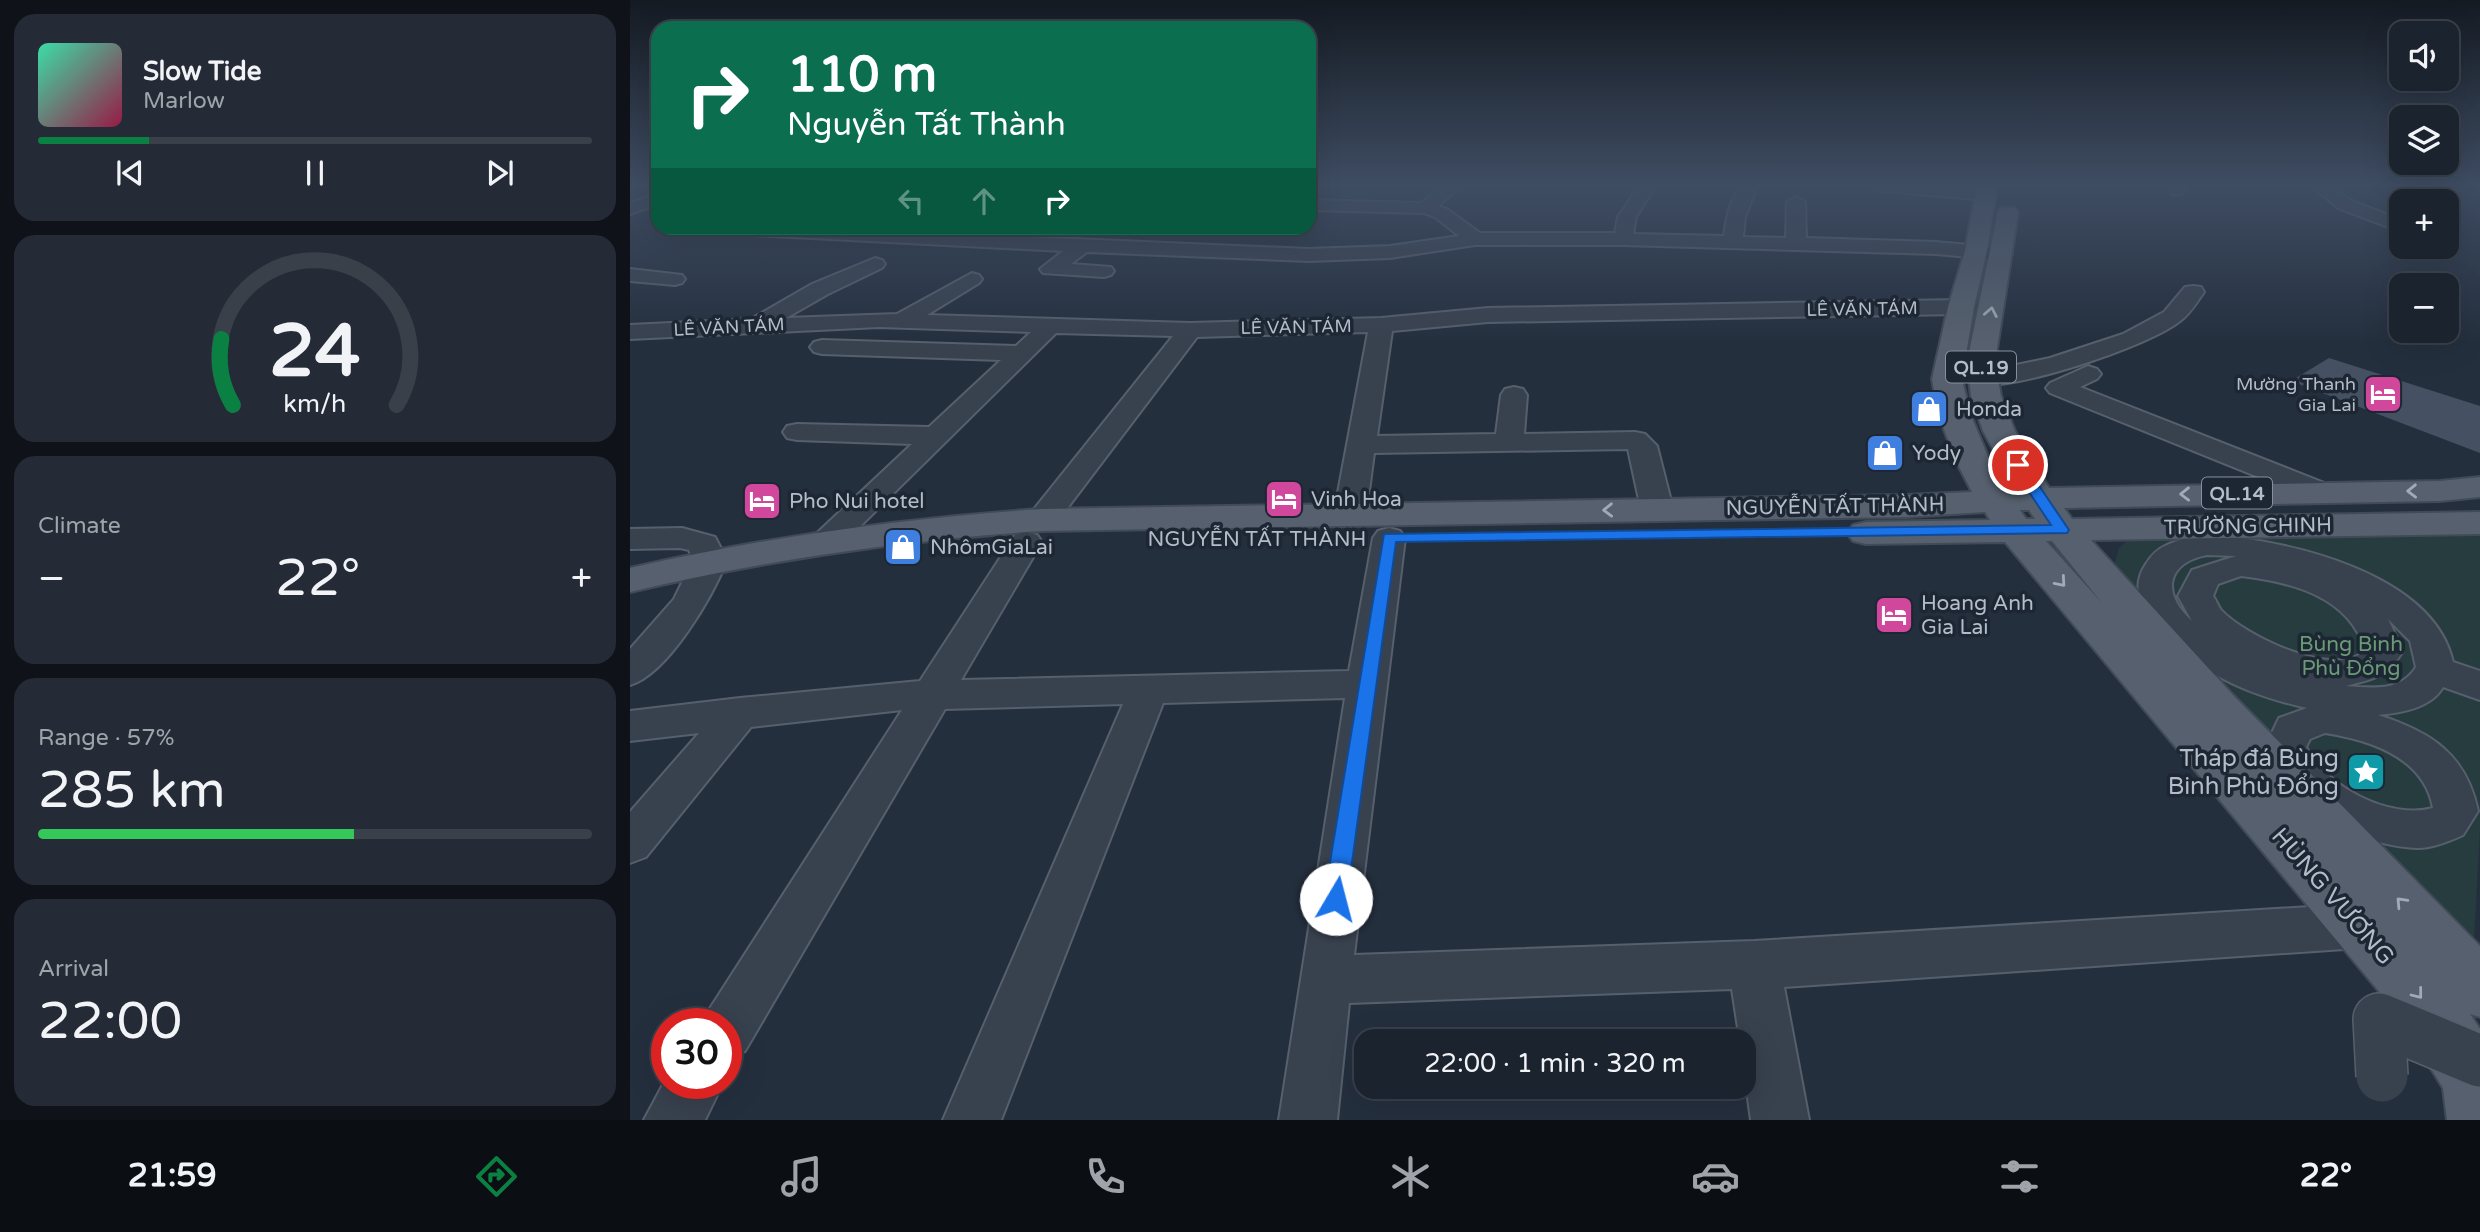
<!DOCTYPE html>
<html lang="en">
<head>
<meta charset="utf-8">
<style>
  :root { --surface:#1b232e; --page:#242b36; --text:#f1f3f6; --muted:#a0a4aa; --line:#39404a; --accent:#0b8043 }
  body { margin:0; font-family:"Varela Round",sans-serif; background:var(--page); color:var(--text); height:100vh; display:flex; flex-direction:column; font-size:26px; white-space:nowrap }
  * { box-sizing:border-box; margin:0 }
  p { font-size:23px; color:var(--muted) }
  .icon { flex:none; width:38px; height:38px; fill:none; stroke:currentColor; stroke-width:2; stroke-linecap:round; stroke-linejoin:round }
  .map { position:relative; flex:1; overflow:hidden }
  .details { display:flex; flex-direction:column; gap:14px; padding:14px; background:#0f1319; width:630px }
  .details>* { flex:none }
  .guide { position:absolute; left:21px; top:21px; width:665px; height:214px; border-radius:21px; box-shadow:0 7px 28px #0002,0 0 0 2px var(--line); background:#0b6e4f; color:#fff; overflow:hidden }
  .controls { position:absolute; left:1759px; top:21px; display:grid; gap:14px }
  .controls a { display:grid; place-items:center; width:70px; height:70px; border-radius:14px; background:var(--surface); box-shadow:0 7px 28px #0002,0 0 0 2px var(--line); font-size:35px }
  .speed { position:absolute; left:21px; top:1008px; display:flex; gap:14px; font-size:35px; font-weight:700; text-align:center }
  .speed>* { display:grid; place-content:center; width:91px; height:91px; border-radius:50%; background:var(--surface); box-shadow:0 7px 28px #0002,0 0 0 2px var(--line); line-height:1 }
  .speed .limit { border:10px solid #d22; background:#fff; color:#111 }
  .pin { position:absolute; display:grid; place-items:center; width:60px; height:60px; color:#fff; margin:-30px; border:4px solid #fff; border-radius:50%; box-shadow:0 2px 7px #0007 }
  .me { position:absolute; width:77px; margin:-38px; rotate:8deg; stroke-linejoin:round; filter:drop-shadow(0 0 5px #0008) }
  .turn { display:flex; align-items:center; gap:24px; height:147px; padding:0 21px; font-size:32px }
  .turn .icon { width:91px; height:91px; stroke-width:2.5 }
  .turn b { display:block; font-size:49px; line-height:60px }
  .lanes { display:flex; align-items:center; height:66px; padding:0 21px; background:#0003; justify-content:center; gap:35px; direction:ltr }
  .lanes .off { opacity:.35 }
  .big { font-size:52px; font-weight:600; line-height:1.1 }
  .details .card { flex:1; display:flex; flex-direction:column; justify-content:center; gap:10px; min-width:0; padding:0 24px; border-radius:21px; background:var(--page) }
  .details .dial { align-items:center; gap:0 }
  .dial svg { height:182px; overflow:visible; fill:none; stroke:var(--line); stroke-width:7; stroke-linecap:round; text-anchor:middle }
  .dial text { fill:var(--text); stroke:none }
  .song { display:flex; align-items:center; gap:21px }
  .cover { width:84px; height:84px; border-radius:10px; background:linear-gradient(135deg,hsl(160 70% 55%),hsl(340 70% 35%)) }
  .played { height:7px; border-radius:4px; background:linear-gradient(90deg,var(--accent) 20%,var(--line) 20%) }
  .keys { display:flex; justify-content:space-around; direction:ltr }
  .heat { display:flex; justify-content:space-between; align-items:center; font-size:38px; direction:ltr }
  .charge { height:10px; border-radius:5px; background:linear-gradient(90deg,#34c759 57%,var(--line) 0) }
  .trip { position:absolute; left:724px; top:1029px; width:402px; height:70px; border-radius:21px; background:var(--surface); box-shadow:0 7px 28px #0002,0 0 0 2px var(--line); font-weight:600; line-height:70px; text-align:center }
  .tab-bar { display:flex; height:112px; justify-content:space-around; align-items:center; background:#0b0e12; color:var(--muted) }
  .tab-bar .icon { width:49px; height:49px }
  .tab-bar .current { color:var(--accent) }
  .tab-bar b { font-size:32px; color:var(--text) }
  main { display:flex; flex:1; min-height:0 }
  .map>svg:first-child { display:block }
</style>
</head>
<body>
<main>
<section class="details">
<div class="card">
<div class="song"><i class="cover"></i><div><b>Slow Tide</b><p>Marlow</p></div></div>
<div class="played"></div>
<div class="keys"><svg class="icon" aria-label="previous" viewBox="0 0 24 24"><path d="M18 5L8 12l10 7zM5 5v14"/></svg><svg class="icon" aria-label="pause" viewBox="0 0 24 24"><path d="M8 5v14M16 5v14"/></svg><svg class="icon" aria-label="next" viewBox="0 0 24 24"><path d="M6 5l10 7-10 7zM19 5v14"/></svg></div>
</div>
<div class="card dial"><svg viewBox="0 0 100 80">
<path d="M14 69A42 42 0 1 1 86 69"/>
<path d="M14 69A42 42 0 0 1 9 40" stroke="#0b8043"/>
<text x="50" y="56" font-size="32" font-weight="700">24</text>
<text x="50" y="72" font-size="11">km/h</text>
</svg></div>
<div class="card"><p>Climate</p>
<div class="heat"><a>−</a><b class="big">22°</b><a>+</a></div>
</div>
<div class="card"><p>Range · 57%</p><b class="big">285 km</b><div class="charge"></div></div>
<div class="card"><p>Arrival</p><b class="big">22:00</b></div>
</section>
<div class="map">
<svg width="1850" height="1120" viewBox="0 0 1850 1120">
  <rect width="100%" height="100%" fill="#242f3e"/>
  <polygon fill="#263c3f" points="1850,527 1850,829 1844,941 1836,943 1483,569 1489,548 1504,535"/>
  <polygon fill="#455162" points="1699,358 1850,406 1850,453 1661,381"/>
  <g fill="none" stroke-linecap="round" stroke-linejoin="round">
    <g stroke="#565f6c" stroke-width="4">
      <g id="minor">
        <path d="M813,186h18l-23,20 9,3 33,24h135l3,-16 21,-31h16l-19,31 -3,17 91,2c2,-14 6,-45 22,-49l9,5 -10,25 -2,20 43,1 1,-36 9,-5 9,5 1,36 130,4 66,6 7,2 3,4 -3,4 -7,2 -66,-6 -313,-9h-148l-85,13 -81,3 -222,-9 -16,12 40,3 3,4 -3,4 -7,2 -61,-4 -3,-4 23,-18 -331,-17 -9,-6h98l488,21 81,-3 69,-10 -24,-19 -11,-4 -115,-3v-10l112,3z"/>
        <path d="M1245,186c20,0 107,-3 119,9l-9,5 -102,-9z"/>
        <polygon points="1538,186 1554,186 1557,190 1548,195 1542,194"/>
        <polygon points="1682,186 1701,186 1720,200 1771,220 1771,232 1708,208"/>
        <polygon points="28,193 28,204 0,214 0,203"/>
        <polygon points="245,258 252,260 255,264 252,268 198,294 156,318 267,314 342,273 349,275 352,279 349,283 297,315 560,323 751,318 858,308 1331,300 1339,302 1342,307 1339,312 1331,314 858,322 762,331 747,436 866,434 871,395 875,389 884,387 893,389 897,395 894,434 1005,432 1015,434 1027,446 1043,509 1038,516 1027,518 1016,516 1011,509 998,449 744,453 736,514 731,521 720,523 709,521 704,514 738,332 567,337 423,527 412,529 401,527 396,520 401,513 543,336 426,333 208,548 197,551 186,548 181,541 186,534 282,444 167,440 157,438 153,432 157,426 167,424 299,427 371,360 192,354 184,352 180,347 184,342 192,340 386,346 401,332 249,327 0,339 0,325 121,319 182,284"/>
        <polygon points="0,269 52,275 55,279 52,283 45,285 0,281"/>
        <path d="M1563,286l8,1 3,5c-7,10 -14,22 -24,29 -30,25 -171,72 -207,63l-4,-5 4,-5 77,-16 73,-24 41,-22 21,-25z"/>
        <polygon points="1458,366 1467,369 1471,374 1467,379 1450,387 1702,486 1706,492 1702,498 1691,501 1680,498 1420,393 1416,388 1420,383"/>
        <path d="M52,528l33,9 12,23c-14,36 -59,114 -97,125v-36l44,-50 19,-39 -4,-10 -9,-2 -50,1v-20z"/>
        <polygon points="759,528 770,531 775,538 724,955 1124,941 1729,904 1746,910 1754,926 1746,942 1729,948 1154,987 1179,1120 1121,1120 1115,1077 1115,1041 1110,1041 1102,989 719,1003 707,1120 649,1120 715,698 533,703 371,1120 313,1120 493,704 315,709 115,1051 96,1058 96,1024 73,1024 77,1013 272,710 121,727 16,857 0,863 0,812 69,733 0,741 0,711 110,698 290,681 385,535 396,532 407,535 412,542 331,680 719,671 743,538 748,531"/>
        <path d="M1577,535c77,4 226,37 246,127l27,9v29l-37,-13c-12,21 -42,26 -65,28 53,17 88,39 100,96l-15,24c-13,6 -33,14 -47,13 -48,-2 -104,-29 -134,-67 -8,-9 -12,-23 -17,-34l14,-29 28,-10c-31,-7 -63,-17 -91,-33 -33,-19 -100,-67 -70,-111 5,-8 10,-14 19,-18 13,-7 28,-8 42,-11zM1577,555l29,1 -44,14 -14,26 14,25c-31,-27 -26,-58 15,-66zM1611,576c50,6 108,20 124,74 -28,31 -121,-15 -144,-40 -3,-4 -5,-10 -8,-14l5,-12zM1758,619l22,22 6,26c-15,25 -44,21 -70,19 30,-8 40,-8 57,-35zM1695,733c45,7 99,24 108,75 -43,12 -107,-21 -127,-61l4,-8z"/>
        <polygon points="37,1077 37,1083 93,1083 75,1120 14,1120"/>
      </g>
    </g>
    <g stroke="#414a57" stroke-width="4">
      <path id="major" d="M1347,186h20l-10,65 -13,56 -12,72 8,34 19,46 17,31 9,-1 -32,-58 -12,-35 -4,-34 31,-150 3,-4h14l3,4 -23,150 6,34 14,35 34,57 391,-7 40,-4v20l-40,4 -376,7 8,11 408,-7v22l-389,6 142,155 247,251v71l-10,-3 10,15v91h-33l-4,-32 -46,-75 -392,-471 -139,2 -13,-3 -6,-8 6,-8 13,-3 124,-2 -5,-8 -79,5 -864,14c-140,9 -276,29 -412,61v-24c136,-31 273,-50 412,-59l864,-14 66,-3 -17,-33 -17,-46 -6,-34 16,-72 17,-56zM1390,510h9l6,9h-9zM1416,541h6l50,62z"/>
    </g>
    <use href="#minor" fill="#38414e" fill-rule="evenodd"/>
    <use href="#major" fill="#56606e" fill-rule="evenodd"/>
    <g stroke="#565f6c" stroke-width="54" stroke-linecap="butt">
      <polyline id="minor-bridge" points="1752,1076 1749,1019 1850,1061"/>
    </g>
    <use href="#minor-bridge" stroke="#38414e" stroke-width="51"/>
  </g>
  <defs><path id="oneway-chevron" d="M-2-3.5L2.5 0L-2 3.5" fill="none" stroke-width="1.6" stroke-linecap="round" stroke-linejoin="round" transform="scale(1.75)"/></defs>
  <g stroke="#a1aab7">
    <use href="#oneway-chevron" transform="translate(1361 312) rotate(-79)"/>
    <use href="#oneway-chevron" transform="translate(1782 491) rotate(179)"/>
    <use href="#oneway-chevron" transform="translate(1555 494) rotate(179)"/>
    <use href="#oneway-chevron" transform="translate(978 510) rotate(179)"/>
    <use href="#oneway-chevron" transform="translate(1431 582) rotate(49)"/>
    <use href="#oneway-chevron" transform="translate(1771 902) rotate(-133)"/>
    <use href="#oneway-chevron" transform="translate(1788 994) rotate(52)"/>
  </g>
  <linearGradient id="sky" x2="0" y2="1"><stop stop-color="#141a22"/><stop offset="0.54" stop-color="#3f4d63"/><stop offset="1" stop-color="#3f4d63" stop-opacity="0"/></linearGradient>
  <rect width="1850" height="343" fill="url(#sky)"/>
  <polygon fill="#1a73e8" stroke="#114b97" stroke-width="2" points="1388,461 1393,462 1439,530 1437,533 766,542 717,899 714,906 706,909 698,906 694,899 754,534 1421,525 1381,465"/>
  <defs>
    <g id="hotel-square" transform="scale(2.0125)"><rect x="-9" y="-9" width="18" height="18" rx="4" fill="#d1479c" stroke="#1d2633"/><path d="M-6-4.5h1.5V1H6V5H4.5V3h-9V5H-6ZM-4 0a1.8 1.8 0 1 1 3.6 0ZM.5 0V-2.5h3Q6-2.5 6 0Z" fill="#fff"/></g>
    <g id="shop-square" transform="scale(2.0125)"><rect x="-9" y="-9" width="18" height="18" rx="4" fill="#3f7fe0" stroke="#1d2633"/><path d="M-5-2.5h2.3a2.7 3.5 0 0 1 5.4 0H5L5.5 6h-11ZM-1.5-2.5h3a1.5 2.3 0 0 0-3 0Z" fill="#fff"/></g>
    <g id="sight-square" transform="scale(2.0125)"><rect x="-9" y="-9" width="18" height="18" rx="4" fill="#0f9aa8" stroke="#1d2633"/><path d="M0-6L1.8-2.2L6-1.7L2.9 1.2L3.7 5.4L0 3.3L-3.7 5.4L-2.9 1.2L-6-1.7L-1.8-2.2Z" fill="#fff"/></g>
  </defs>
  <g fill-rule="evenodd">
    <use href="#hotel-square" x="1753" y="394"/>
    <use href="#shop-square" x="1299" y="409"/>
    <use href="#shop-square" x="1255" y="453"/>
    <use href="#hotel-square" x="654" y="499"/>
    <use href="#hotel-square" x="132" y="501"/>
    <use href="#shop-square" x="273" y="547"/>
    <use href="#hotel-square" x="1264" y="615"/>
    <use href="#sight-square" x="1736" y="772"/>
  </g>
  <g text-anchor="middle" stroke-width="7" stroke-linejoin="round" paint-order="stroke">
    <g font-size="18" fill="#b4bcc9" stroke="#1d2633">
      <text transform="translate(1232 309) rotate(-1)" y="6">LÊ VĂN TÁM</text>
      <text transform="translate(99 327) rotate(-3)" y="6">LÊ VĂN TÁM</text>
      <text transform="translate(666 327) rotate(-1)" y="6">LÊ VĂN TÁM</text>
    </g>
    <g font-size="18" fill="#b4bcc9" stroke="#1d2633" text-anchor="end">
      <text x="1726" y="390">Mường Thanh<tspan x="1726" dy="21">Gia Lai</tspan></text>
    </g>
    <g fill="#1d2633" stroke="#878f9c" stroke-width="2">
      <rect x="1316" y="351.5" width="70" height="31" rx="5"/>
      <rect x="1572" y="477.5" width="70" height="31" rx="5"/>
    </g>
    <g font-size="19" font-weight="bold" fill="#b4bcc9">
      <text x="1351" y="374">QL.19</text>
      <text x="1607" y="500">QL.14</text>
    </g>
    <g font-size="21" fill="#b4bcc9" stroke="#1d2633" text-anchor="start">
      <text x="1326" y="416">Honda</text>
      <text x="1282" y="460">Yody</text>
      <text x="681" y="506">Vinh Hoa</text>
      <text x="159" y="508">Pho Nui hotel</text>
      <text x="300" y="554">NhômGiaLai</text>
      <text x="1291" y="610">Hoang Anh<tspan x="1291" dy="24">Gia Lai</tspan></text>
    </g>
    <g font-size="21" fill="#b4bcc9" stroke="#1d2633">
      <text transform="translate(1205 506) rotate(-1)" y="7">NGUYỄN TẤT THÀNH</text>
      <text transform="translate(1618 526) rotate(-1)" y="7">TRƯỜNG CHINH</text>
      <text x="627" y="546">NGUYỄN TẤT THÀNH</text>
    </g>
    <g font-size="21" fill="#6b9a76" stroke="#1d2633">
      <text x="1721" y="651">Bùng Binh<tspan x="1721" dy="24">Phù Đổng</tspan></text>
    </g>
    <g font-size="24" fill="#b4bcc9" stroke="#1d2633" text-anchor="end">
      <text x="1709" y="766">Tháp đá Bùng<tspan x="1709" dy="28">Binh Phù Đổng</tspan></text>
    </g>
    <g font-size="24" fill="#b4bcc9" stroke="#1d2633">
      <text transform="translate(1703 896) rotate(49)" y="8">HÙNG VƯƠNG</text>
    </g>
  </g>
</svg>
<div class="controls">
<a><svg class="icon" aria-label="sound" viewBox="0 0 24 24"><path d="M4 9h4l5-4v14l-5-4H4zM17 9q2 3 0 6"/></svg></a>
<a><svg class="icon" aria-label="layers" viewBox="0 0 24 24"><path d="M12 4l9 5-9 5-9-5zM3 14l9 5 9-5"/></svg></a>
<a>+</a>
<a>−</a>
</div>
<div class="speed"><div class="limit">30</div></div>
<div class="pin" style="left:1388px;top:465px;background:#d93025"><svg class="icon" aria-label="arrive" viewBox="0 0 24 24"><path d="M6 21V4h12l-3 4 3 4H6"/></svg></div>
<svg class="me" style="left:706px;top:899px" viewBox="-20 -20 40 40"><circle r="19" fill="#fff"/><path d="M0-13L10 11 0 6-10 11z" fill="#1a73e8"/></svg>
<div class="trip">22:00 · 1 min · 320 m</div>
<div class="guide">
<div class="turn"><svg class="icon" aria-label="right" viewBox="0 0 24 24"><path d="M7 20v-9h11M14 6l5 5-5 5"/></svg><div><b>110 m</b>Nguyễn Tất Thành</div></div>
<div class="lanes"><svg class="icon off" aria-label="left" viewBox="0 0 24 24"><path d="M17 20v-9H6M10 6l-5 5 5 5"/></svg><svg class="icon off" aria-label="ahead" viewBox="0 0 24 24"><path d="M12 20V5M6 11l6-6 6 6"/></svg><svg class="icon" aria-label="right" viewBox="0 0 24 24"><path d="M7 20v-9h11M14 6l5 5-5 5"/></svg></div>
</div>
</div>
</main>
<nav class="tab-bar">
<b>21:59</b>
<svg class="icon current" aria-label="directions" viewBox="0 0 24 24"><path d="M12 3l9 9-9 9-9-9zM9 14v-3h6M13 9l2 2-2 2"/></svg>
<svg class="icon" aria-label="music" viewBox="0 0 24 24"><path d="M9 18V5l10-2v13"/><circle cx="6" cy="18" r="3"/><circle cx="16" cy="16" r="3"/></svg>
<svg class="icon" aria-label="phone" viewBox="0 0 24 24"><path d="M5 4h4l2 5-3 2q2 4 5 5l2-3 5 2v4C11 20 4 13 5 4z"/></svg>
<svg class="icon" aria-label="climate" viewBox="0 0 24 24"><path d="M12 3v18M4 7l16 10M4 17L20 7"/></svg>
<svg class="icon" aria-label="car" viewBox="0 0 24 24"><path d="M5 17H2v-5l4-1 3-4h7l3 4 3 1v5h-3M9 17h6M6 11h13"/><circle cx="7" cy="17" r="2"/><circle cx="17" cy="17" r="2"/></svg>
<svg class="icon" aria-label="filters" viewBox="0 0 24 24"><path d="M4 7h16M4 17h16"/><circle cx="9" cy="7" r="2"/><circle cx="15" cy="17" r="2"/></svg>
<b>22°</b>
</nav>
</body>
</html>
